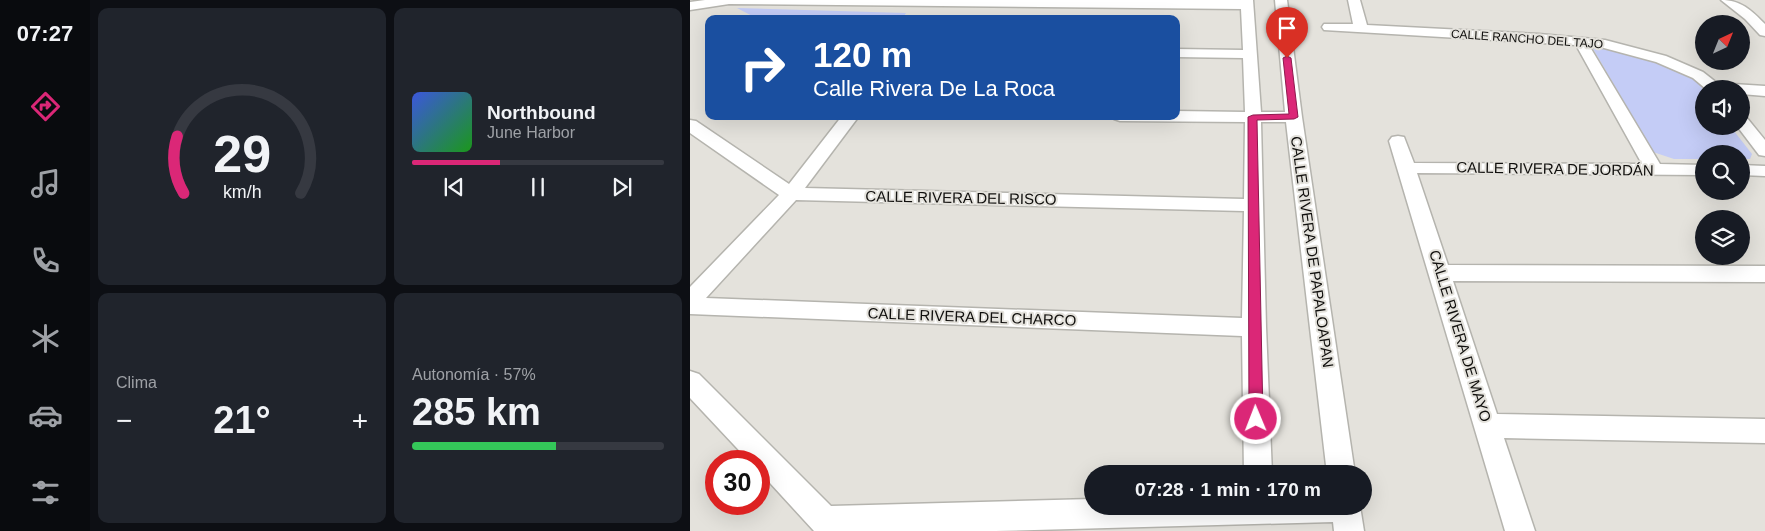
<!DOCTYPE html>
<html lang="es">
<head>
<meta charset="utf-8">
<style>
  :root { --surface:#171b24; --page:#20242c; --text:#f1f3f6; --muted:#9ea1a6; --line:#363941; --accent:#db2777 }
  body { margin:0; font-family:Arial,sans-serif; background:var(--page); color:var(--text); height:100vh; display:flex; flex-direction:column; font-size:19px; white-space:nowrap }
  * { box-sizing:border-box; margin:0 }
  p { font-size:16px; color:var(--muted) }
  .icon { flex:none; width:28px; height:28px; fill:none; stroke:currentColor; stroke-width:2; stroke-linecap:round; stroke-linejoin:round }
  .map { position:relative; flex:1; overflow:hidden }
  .side { display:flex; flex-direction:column; gap:8px; padding:8px; background:#0d0f14; width:600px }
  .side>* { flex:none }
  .banner { position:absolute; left:15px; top:15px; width:475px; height:105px; border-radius:10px; box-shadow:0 5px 20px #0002; background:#1a4fa0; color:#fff; overflow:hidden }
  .needle { width:32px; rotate:43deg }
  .buttons { position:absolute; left:1005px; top:15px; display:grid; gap:10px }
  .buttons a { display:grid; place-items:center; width:55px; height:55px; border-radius:50%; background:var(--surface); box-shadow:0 5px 20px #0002; font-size:25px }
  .speed { position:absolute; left:15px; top:450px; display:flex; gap:10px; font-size:25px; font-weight:700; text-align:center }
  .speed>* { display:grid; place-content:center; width:65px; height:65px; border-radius:50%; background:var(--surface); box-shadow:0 5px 20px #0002; line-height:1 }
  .speed .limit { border:8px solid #d22; background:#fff; color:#111 }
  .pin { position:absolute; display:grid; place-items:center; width:42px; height:42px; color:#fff; margin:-51px -21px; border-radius:50% 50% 50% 0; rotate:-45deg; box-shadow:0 0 5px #0007 }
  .pin .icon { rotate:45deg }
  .me { position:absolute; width:55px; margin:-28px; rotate:359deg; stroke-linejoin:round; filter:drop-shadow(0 0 4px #0008) }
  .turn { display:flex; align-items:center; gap:18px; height:105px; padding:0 25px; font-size:22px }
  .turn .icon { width:65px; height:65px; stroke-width:2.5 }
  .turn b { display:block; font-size:35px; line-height:42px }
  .big { font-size:38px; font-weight:600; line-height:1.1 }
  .side .widget { flex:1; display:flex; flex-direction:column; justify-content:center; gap:8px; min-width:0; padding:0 18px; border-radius:10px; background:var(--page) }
  .side .dial { align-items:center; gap:0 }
  .dial svg { height:130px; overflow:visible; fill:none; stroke:var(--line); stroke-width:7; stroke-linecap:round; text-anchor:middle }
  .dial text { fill:var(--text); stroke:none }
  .song { display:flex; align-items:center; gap:15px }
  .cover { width:60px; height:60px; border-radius:8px; background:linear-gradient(135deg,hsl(230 70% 55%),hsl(120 70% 35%)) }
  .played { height:5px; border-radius:2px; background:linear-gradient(90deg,var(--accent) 35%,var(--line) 35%) }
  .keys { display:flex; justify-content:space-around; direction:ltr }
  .heat { display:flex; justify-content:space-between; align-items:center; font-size:28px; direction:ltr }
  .charge { height:8px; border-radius:4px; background:linear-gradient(90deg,#34c759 57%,var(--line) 0) }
  .side .tiles { flex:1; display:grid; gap:8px; grid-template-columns:repeat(2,1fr) }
  .trip { position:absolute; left:394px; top:465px; width:288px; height:50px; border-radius:25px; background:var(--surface); box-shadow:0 5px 20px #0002; font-weight:600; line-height:50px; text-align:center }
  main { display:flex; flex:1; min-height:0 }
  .dock { display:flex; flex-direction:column; width:90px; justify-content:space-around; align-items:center; background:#090b0e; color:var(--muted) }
  .dock .icon { width:35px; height:35px }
  .dock .on { color:var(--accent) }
  .dock b { font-size:22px; color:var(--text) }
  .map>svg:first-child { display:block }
</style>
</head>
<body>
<main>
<nav class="dock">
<b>07:27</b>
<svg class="icon on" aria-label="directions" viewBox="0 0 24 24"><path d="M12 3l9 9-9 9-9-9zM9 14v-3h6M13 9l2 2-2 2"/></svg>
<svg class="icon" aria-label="music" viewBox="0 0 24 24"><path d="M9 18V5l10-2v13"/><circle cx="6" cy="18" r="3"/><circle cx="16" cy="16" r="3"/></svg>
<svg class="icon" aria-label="phone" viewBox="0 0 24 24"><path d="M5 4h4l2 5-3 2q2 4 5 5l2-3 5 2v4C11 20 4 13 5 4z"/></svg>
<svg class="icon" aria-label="climate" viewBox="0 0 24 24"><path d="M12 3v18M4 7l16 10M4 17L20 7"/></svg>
<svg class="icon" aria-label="car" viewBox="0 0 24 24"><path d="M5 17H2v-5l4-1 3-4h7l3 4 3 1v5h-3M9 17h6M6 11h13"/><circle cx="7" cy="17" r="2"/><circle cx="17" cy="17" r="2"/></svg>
<svg class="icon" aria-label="filters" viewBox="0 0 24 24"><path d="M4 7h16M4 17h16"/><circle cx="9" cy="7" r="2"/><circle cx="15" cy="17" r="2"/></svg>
</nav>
<section class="side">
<div class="tiles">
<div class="widget dial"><svg viewBox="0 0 100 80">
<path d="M14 69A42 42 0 1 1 86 69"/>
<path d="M14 69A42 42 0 0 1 10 34" stroke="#db2777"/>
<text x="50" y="56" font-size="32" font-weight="700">29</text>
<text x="50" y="72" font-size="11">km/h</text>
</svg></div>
<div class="widget">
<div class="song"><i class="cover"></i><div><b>Northbound</b><p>June Harbor</p></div></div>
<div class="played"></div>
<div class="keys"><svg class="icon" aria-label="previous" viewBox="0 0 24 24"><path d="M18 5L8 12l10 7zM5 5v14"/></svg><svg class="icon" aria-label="pause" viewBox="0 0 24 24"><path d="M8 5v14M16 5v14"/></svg><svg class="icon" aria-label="next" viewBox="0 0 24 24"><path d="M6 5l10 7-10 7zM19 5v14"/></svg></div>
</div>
<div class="widget"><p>Clima</p>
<div class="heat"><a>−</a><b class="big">21°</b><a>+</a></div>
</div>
<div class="widget"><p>Autonomía · 57%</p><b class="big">285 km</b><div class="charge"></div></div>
</div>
</section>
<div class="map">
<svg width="1075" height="531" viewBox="0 0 1075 531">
  <rect width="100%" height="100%" fill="#e4e2dc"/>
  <g fill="#c4ccf6">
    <polygon points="47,8 216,13 212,19 68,19"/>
    <path d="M902,47c24,4 103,20 112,44 2,8 0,27 0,35h26l22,28 -2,5h-9v-5h-37v5h-30l-21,-7z"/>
  </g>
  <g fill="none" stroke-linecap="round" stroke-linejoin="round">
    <g stroke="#b5b4ae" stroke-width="3">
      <g id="minor">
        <path d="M15,0h548l8,112h24l-10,-112h12l15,117 53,357h-28l-41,-352h-25l5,205 6,147h-28l-2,-138 -552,-22v-27l89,-92 -89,-62v-13l6,1 93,63 53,-68h17l-54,72 439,11 1,-77 -125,-1 -6,-2 -2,-3h64v-5l69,1 -2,-54 -67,-1v-8l67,1 -2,-41 -512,-5 -39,6v-8zM106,200l448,11 -2,107 -536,-20z"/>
        <polygon points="658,0 670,0 677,25 849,34 915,40 976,56 1013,72 1027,83 1075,86 1075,96 1051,94 1051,89 1016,89 1003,78 966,62 914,48 900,47 970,164 1014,165 1014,175 727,173 758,265 1075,266 1075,282 763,281 807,414 1075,419 1075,443 814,438 845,531 815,531 699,141 702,137 708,136 714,137 724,163 952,164 886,45 634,30 632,27 634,24 663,24"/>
        <path d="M1031,0c20,0 30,10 44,24v12l-5,-1 -15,-16z"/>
        <polygon points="1051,116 1057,118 1075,140 1075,156 1069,155 1047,126 1051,126"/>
        <polygon points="1051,165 1075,166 1075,176 1051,175"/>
        <polygon points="0,371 9,374 141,506 402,499 402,506 670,506 674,531 644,531 643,522 305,531 124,531 69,471 69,461 59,461 0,398"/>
      </g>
    </g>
    <use href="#minor" fill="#fff" fill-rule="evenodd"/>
  </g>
  <polygon fill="#db2777" stroke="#8e194d" points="597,56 601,58 608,117 604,119 567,120 573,419 571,423 566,425 561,423 559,419 558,117 563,115 599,114 593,58"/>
  <g text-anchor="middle" stroke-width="4" stroke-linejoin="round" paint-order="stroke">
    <g font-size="12" fill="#100f0d" stroke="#e4e2dc">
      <text transform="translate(837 39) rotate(4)" y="4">CALLE RANCHO DEL TAJO</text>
    </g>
    <g font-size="15" fill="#100f0d" stroke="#e4e2dc">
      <text transform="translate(865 169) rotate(1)" y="5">CALLE RIVERA DE JORDÁN</text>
      <text transform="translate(271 198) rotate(1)" y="5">CALLE RIVERA DEL RISCO</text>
      <text transform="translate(622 252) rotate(82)" y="5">CALLE RIVERA DE PAPALOAPAN</text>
      <text transform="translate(282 317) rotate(2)" y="5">CALLE RIVERA DEL CHARCO</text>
      <text transform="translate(770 336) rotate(73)" y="5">CALLE RIVERA DE MAYO</text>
    </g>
  </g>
</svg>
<div class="buttons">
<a><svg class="needle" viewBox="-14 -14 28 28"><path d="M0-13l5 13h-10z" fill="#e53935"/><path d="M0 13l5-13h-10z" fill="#9ea1a6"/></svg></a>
<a><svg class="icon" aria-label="sound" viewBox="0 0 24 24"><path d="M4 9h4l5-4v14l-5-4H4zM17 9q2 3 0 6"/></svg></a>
<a><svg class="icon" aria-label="search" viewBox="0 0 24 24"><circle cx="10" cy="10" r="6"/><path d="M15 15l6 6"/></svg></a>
<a><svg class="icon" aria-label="layers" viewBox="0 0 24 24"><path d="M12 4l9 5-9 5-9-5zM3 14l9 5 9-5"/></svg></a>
</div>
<div class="speed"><div class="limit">30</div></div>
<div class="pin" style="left:597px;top:58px;background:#d93025"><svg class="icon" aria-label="arrive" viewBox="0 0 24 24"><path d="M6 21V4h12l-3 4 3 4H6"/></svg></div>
<svg class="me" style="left:566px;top:419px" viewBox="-20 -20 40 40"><circle r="17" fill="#db2777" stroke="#fff" stroke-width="3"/><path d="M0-11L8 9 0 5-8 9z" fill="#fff"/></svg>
<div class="trip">07:28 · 1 min · 170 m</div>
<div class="banner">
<div class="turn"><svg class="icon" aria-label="right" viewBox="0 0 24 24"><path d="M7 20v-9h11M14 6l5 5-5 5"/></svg><div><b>120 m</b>Calle Rivera De La Roca</div></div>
</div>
</div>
</main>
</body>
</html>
